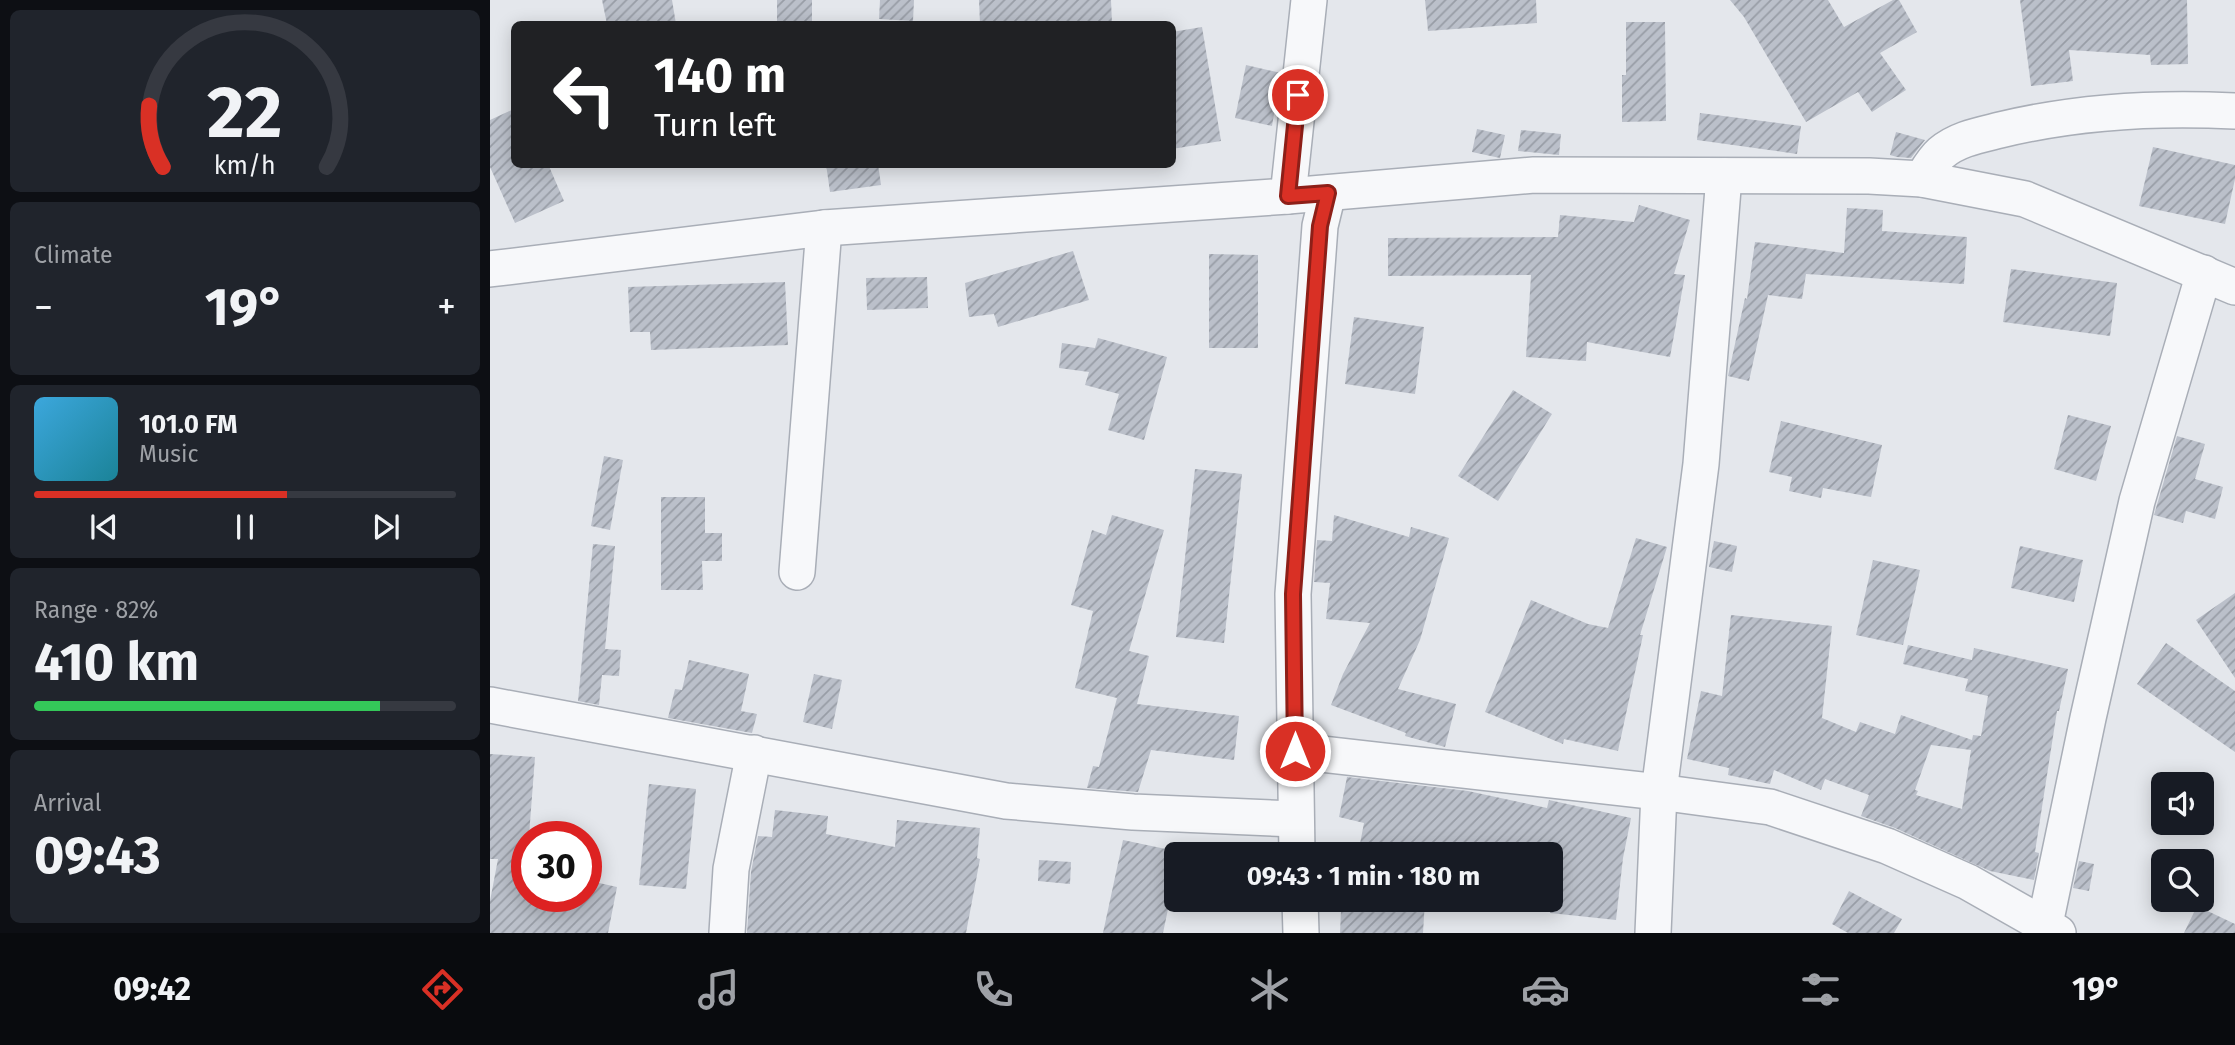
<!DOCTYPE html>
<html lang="en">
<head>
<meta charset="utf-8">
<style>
  :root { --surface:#171b24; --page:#20242c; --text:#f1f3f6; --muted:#9ea1a6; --line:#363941; --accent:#d93025 }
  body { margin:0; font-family:"Fira Sans",sans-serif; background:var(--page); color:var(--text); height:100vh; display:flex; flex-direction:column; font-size:26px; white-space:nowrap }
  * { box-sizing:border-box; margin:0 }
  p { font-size:23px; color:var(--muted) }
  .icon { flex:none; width:38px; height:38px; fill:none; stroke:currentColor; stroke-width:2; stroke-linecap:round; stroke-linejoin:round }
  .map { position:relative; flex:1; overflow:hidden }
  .panel { display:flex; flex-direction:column; gap:10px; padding:10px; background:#0d0f14; width:490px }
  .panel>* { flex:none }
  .top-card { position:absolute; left:21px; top:21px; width:665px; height:147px; border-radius:10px; box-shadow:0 4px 18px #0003; background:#202124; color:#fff; overflow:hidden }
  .fabs { position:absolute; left:1661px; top:772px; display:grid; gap:14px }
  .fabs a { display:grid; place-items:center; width:63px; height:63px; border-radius:10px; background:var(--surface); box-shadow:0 4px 18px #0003; font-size:35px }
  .speed { position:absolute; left:21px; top:821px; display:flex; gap:14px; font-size:35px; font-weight:700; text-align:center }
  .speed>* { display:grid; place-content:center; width:91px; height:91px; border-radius:50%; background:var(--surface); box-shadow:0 4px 18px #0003; line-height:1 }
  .speed .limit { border:10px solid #d22; background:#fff; color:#111 }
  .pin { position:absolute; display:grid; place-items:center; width:60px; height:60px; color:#fff; margin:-30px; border:4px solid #fff; border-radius:50%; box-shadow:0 2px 7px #0007 }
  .me { position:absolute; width:77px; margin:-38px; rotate:0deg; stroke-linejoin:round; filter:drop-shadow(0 0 5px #0008) }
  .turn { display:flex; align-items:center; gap:24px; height:147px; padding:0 28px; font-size:32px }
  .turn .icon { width:91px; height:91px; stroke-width:2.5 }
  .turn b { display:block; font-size:49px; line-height:60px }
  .big { font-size:52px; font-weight:700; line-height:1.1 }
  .panel .widget { flex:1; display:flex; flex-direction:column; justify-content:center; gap:10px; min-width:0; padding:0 24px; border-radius:10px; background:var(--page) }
  .panel .dial { align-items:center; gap:0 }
  .dial svg { height:182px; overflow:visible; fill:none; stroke:var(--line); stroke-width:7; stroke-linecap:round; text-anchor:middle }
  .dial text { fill:var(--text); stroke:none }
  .song { display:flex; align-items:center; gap:21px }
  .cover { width:84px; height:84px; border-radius:10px; background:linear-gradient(135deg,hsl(200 70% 55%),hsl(190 70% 35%)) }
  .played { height:7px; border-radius:4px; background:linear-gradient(90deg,var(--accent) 60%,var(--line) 60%) }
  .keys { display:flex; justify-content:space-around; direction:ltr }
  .heat { display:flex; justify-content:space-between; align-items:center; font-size:38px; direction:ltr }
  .charge { height:10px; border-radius:5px; background:linear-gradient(90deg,#34c759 82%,var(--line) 0) }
  .trip { position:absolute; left:674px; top:842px; width:399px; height:70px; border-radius:10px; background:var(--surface); box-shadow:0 4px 18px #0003; font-weight:700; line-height:70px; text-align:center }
  .tab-bar { display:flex; height:112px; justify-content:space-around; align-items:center; background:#090b0e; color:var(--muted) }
  .tab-bar .icon { width:49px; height:49px }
  .tab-bar .selected { color:var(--accent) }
  .tab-bar b { font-size:32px; color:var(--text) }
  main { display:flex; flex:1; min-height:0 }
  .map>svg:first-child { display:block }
</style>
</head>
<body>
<main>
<section class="panel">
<div class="widget dial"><svg viewBox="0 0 100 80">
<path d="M14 69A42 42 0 1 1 86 69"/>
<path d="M14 69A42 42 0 0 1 8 42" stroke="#d93025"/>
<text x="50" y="56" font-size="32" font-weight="700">22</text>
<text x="50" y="72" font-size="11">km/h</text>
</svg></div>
<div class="widget"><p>Climate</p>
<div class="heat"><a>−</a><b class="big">19°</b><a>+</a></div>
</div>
<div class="widget">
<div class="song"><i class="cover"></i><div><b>101.0 FM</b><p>Music</p></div></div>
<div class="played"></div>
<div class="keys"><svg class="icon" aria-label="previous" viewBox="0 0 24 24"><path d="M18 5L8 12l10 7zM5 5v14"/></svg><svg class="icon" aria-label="pause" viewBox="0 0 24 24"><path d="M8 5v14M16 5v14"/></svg><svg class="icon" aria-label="next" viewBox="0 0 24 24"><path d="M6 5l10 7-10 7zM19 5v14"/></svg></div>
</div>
<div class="widget"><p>Range · 82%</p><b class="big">410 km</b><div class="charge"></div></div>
<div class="widget"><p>Arrival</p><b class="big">09:43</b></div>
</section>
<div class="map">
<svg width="1745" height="933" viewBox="0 0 1745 933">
  <defs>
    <pattern id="building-hatch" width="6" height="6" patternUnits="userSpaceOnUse" patternTransform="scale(1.75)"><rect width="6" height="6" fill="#bbc0ca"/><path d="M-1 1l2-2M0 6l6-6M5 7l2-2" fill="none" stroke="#989da6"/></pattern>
  </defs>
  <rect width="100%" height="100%" fill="#e4e7ec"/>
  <g fill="url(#building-hatch)" fill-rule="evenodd">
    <polygon points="112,0 182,0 186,24 117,24"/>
    <rect x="287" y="0" width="35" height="24"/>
    <polygon points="390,0 424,0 423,21 389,19"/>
    <polygon points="489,0 621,0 622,24 490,24"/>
    <polygon points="935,0 1046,0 1047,23 938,31"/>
    <polygon points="1240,0 1338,0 1354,27 1403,0 1409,0 1427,32 1390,53 1416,90 1382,112 1368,92 1316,122 1254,17"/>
    <polygon points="1530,0 1697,0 1698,64 1661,65 1660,55 1579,50 1583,81 1541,86"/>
    <polygon points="1136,22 1175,22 1176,121 1132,122 1132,75 1136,75"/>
    <polygon points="712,27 731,141 682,149 682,32"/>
    <polygon points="756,65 791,73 782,126 745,118"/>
    <polygon points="24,109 24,164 58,164 74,201 25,223 0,167 0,120"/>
    <polygon points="1210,113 1311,126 1307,154 1207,140"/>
    <polygon points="987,129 1015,135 1010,158 982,152"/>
    <polygon points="1031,130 1071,134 1069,155 1028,151"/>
    <polygon points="1406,132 1435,140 1421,158 1407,157 1400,155"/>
    <polygon points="1663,147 1745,165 1745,179 1735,224 1649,206"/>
    <polygon points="336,164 388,164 391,185 340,192"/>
    <polygon points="1149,205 1200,220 1184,274 1195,275 1180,357 1097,342 1096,361 1036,357 1041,275 898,276 898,238 1068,237 1070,215 1144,222"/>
    <polygon points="1357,208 1393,210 1392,231 1477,237 1474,284 1316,274 1312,299 1278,295 1259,381 1238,376 1255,298 1257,299 1265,242 1354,253"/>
    <polygon points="583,251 599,300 508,327 504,314 479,317 475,283"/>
    <polygon points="719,254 768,255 768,348 719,348"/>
    <polygon points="1521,269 1627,283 1620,336 1513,322"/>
    <polygon points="437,277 438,308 377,310 376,278"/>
    <polygon points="295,282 298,345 161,350 160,332 140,332 138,287"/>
    <polygon points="864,317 934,327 925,394 855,384"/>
    <polygon points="608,338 677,357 654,440 618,430 629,394 595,385 599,372 569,368 572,343 605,348"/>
    <polygon points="1023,390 1062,414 1008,501 968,476"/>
    <polygon points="1578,415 1621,426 1606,481 1564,469"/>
    <polygon points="1291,421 1392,445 1381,497 1333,488 1331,498 1299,491 1302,477 1279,472"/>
    <polygon points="1687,436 1715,444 1705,479 1733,487 1725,519 1696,511 1693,523 1664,515"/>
    <polygon points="114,456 133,460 120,530 101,526"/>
    <polygon points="705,469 752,474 734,643 686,637"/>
    <polygon points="171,497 215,497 215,533 232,533 232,561 212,561 213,590 171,590"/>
    <polygon points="622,515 674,530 639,651 659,656 647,704 749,716 744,760 661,750 648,792 597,788 603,766 609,767 627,698 585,688 603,611 581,605 602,530 616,535"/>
    <polygon points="844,515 919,537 921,527 959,538 930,640 908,689 966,704 955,747 915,736 916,733 841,705 853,674 880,623 836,619 840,583 824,582 827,540 842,541"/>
    <polygon points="1146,538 1177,547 1150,635 1153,635 1128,751 1074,739 1073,744 995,712 1041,600 1098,624 1118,628"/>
    <polygon points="1224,541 1247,546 1242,572 1219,567"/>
    <polygon points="103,544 125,546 115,649 131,650 129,676 112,675 109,705 88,701"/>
    <polygon points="1530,546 1593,560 1584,602 1521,588"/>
    <polygon points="1383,560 1430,570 1413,645 1366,635"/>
    <polygon points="1745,593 1745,678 1706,620"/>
    <path d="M1241,615l101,11 -10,92 34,14 4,-10 35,12 6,-19 71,25 1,-5 8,1 7,-40 -23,-5 3,-12 -65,-15 5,-19 64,15 2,-12 94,21 -9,42h-2l-22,141 4,1 -5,27 -44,-9 -95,-43 -34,-12 8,-21 -44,-16 -4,11 -47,-20 -4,14 -42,-9 1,-7 -42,-9 14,-68 21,5zM1441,745l40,5 -9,59 -46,-14 2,-4 -3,-1z"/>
    <polygon points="1676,643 1745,691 1745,752 1647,684"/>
    <polygon points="199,660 259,674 251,711 267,714 262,733 178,718 185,689 192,690"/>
    <polygon points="324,674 352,680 342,729 313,722"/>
    <polygon points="0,754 45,757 39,836 37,836 37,896 96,896 96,880 127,887 118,933 0,933 0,901 8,859 0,859"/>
    <polygon points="857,777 978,791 1057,808 1059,800 1141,818 1133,858 1126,920 1060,913 1060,854 868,854 874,823 849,817"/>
    <polygon points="159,784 206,789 196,889 149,885"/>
    <polygon points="285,810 338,816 336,834 405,847 407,820 490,828 487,858 490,859 476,933 257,933 261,872 268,836 282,837"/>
    <polygon points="633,840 690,852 686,854 686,871 673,933 613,933"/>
    <polygon points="549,860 581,862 580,884 548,881"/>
    <polygon points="1589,861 1604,864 1599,891 1583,888"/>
    <polygon points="1359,891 1412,919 1404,933 1358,933 1342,924"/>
    <polygon points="865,900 935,900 933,933 850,933 851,911 864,912"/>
    <polygon points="1707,906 1745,924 1745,933 1694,933"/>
  </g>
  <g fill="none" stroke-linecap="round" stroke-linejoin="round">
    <g stroke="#a9aeb7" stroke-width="38">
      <g id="minor">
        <path d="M1432,179c5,-8 11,-19 19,-26 16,-14 39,-18 59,-23 78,-19 156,-23 235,-19"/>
        <polyline points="798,196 819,0"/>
        <polyline points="0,269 334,228 798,196 1044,175 1379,176 1432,179 1535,199 1745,287"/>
        <polyline points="307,572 334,228"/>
        <polyline points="0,705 516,801 643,812 805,819"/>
        <polyline points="805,751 1169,792 1280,807 1397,846 1478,882 1568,933"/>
        <polyline points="807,854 803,594 830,226 838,193"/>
        <polyline points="810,900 811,933"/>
        <polyline points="1555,924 1598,718 1647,501 1714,273"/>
        <polyline points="237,933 241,869 264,753"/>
        <polyline points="1163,933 1169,792 1211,464 1234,176"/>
      </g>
    </g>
    <use href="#minor" stroke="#f7f8fa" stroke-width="35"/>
  </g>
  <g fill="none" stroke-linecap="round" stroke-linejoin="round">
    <g stroke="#8d1f18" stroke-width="18">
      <polyline id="route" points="805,751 803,594 830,226 838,193 798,196 808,95"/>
    </g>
    <use href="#route" stroke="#d93025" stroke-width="12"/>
  </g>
</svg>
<div class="fabs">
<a><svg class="icon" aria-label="sound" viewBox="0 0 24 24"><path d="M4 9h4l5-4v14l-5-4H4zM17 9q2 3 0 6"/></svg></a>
<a><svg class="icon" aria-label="search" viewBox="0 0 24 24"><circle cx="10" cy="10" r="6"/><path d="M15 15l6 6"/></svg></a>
</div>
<div class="speed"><div class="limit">30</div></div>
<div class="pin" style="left:808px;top:95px;background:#d93025"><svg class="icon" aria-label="arrive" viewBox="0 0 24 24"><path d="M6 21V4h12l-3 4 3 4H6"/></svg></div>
<svg class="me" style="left:805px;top:751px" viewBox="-20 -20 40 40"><circle r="17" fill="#d93025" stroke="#fff" stroke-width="3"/><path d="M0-11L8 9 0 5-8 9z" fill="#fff"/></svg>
<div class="trip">09:43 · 1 min · 180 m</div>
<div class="top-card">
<div class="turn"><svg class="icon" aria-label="left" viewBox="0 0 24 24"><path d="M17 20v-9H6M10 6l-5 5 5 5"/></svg><div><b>140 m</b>Turn left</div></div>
</div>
</div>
</main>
<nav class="tab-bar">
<b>09:42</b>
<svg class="icon selected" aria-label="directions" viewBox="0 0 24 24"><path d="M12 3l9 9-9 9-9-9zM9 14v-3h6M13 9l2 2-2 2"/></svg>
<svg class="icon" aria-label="music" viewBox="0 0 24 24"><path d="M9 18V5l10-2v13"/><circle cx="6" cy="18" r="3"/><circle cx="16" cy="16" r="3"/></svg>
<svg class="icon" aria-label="phone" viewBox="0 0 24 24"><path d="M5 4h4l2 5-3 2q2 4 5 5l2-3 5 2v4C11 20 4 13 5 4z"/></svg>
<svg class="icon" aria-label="climate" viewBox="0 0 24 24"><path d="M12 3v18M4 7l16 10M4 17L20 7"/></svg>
<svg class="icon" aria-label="car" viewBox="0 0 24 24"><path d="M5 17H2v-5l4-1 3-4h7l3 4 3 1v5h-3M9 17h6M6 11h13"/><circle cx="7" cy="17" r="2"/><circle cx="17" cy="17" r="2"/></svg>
<svg class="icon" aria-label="filters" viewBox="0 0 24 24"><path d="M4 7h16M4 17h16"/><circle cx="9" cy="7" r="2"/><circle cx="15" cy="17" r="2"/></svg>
<b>19°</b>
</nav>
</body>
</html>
